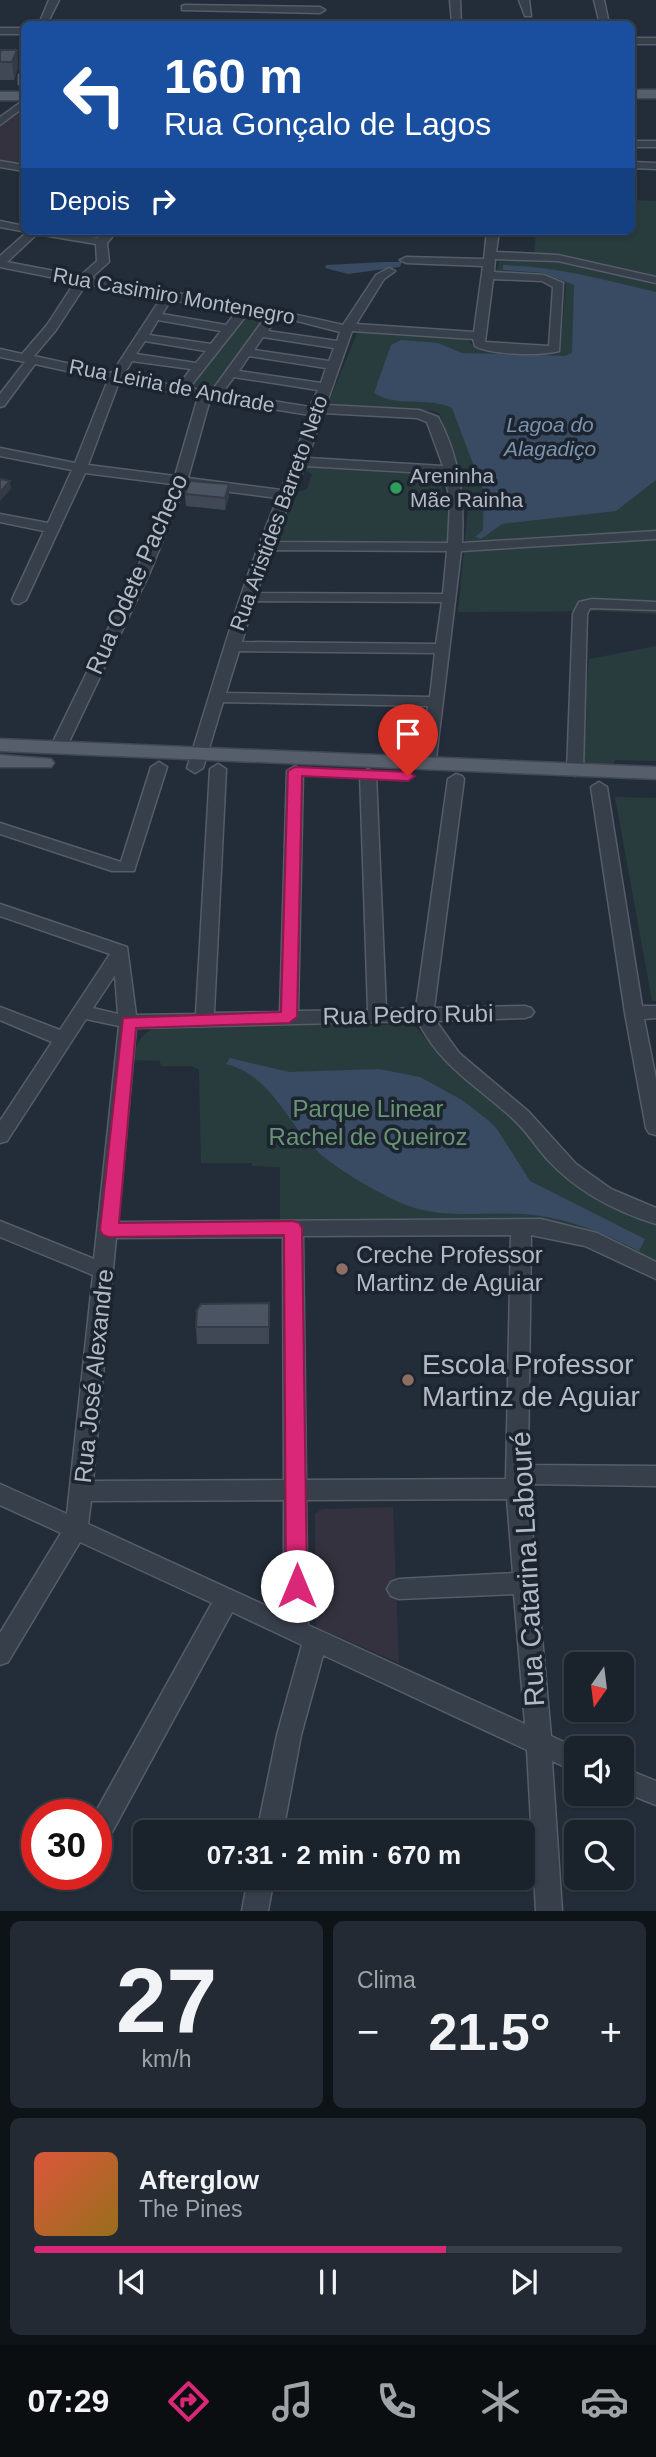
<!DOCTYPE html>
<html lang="pt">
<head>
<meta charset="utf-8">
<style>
  :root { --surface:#1a222b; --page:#232a33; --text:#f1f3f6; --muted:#9fa4a9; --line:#383f47; --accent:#db2777 }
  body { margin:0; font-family:Arial,sans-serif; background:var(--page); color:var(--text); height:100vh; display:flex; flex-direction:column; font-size:26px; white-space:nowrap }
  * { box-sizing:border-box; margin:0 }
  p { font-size:23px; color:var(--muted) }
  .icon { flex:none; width:38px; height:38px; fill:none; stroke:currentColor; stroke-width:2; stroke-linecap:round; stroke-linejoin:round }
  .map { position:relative; height:1911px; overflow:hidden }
  .sheet { display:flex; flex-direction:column; gap:10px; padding:10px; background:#0e1318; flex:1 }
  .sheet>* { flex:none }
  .hud { position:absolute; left:21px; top:21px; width:614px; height:214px; border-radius:10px; box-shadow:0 2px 5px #0004,0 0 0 2px var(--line); background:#1a4fa0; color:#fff; overflow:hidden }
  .needle { width:46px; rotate:194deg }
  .buttons { position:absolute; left:564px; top:1652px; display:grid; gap:14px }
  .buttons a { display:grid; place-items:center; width:70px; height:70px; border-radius:10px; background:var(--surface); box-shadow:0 2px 5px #0004,0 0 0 2px var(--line); font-size:35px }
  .speed { position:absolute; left:21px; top:1799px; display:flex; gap:14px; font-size:35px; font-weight:700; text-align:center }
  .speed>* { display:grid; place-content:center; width:91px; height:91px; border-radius:50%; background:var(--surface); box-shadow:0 2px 5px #0004,0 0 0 2px var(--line); line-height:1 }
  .speed .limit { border:10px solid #d22; background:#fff; color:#111 }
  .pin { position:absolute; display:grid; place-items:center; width:60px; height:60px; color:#fff; margin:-72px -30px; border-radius:50% 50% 50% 0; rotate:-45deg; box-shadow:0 0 7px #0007 }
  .pin .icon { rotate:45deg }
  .me { position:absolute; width:77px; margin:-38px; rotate:0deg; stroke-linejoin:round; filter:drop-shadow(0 0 5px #0008) }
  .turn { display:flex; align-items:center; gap:24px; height:147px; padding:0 28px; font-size:32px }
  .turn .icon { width:91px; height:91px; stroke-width:2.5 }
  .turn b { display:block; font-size:49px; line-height:60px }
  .then { display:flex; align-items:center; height:66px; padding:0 28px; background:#0003; gap:14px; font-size:26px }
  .big { font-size:52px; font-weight:600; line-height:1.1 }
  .sheet .card { flex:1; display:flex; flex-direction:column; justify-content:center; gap:10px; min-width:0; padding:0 24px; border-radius:10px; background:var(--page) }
  .sheet .dial { align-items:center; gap:0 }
  .dial b { font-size:91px; line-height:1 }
  .song { display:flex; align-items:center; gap:21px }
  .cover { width:84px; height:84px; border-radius:10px; background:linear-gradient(135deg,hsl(10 70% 55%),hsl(40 70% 35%)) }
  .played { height:7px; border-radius:4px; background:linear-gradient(90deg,var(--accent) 70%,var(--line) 70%) }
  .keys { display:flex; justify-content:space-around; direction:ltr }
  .heat { display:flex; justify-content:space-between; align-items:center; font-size:38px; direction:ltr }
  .sheet .tiles { flex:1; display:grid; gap:10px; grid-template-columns:1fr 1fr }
  .card:last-child { grid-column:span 2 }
  .trip { position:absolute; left:133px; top:1820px; width:402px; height:70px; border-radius:10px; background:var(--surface); box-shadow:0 2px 5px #0004,0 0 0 2px var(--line); font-weight:600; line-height:70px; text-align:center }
  .tabs { display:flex; height:112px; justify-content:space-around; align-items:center; background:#0a0e11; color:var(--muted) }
  .tabs .icon { width:49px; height:49px }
  .tabs .selected { color:var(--accent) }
  .tabs b { font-size:32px; color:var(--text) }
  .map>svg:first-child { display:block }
</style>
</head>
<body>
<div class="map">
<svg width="656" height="1911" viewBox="0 0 656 1911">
  <rect width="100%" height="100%" fill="#232d39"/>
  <g fill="#33323e">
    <polygon points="24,109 24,165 0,160 0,128"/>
    <polygon points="393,1507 399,1663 316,1627 315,1514 322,1509"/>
  </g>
  <g fill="#283c3d">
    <polygon points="632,200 656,201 656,277 556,254 534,253 536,231 632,231"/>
    <polygon points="500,258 555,261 656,284 656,614 598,611 458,612 468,509 440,414 435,411 328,404 358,331 465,338 476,348 554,353 560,350 566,284 548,276 496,272"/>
    <polygon points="250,312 267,314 268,317 210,391 190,390 189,387"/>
    <polygon points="313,465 446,474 448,484 442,486 444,509 453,513 449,543 274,543 298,492 307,489 312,474 305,470 306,467"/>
    <polygon points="656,646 656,761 615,760 612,767 591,766 580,760 589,659"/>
    <polygon points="615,797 656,798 656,1001 652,1001"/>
    <path d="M161,1025h253l36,43 67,50 47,59 34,22 44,21 14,4v41l-64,-30 -312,-14v-54l-28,-1v-3h-51l-2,-93 -7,-4h-31l-1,-5 -27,-1c3,-18 10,-29 28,-35z"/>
  </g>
  <g fill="#394b62">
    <polygon points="384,262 402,262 400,267 348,274 325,268 326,265"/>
    <path d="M503,265c52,1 103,15 153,27v188l-40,31 -114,13 -21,15 -6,-2 8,-7 1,-37 -32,-85c-25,-12 -55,0 -78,-15l17,-48 10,-5 37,3 24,10 103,3 7,-3 2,-68 -30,-12 -41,-3z"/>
    <path d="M230,1058l59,14 90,-3 41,8 42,23 26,20 9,9 33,52 115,58 -6,12c-38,-19 -73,-34 -116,-37 -50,-3 -87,8 -135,-17 -26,-14 -59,-32 -79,-54 -25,-28 -42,-69 -83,-79z"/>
  </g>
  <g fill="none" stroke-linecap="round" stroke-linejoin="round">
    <g stroke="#555d68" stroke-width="3">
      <g id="minor">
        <polygon points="49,0 59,0 47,24 39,24"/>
        <polygon points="450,0 460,0 461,24 452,24"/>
        <polygon points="519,0 529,0 531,16 525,16"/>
        <polygon points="594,0 604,0 609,24 600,24"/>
        <polygon points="185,5 320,7 325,10 320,13 182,10 182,6"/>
        <rect x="0" y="28" width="24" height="6"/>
        <rect x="632" y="38" width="24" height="6"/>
        <polygon points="24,72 24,87 19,84 19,75"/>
        <polygon points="24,100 24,107 0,125 0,117"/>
        <rect x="632" y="141" width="24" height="6"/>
        <polygon points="0,161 24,165 24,171 0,167"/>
        <polygon points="632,162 656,163 656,169 632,168"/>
        <path d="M0,221l24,5v5h34l40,7 7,-7h12l-10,12 2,19 -18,16c84,16 169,27 252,47l33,-50 13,-7 6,3 -11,8 -28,45 118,8 9,-66 -77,-3 -6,-3 6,-3 78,2 3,-28h12l-3,21 62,3 98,22v6l-98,-22 -63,-2 -1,13 50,3 19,8 -4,68c-18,5 -68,4 -84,-5l-2,-7 -121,-8 -26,74 93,5 19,7c22,41 26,80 24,126l194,-12v8l-195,12 -26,216h-12l-2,-3 7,-58 -205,-4 -20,66 -8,5 -8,-5c29,-91 53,-182 91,-270l-93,-12 -35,86 -84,176 -2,3h-12l-2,-3 86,-176 36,-88 -87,-11 -59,127 -7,4 -5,-1 -2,-3 32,-69 -44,-9v-8l48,9 24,-53 -72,-14v-8l75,15 33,-83 -73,-16 -31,42 -4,1v-13l25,-32 -25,-5v-8l22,5 25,-29 28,-43 -75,-15v-11l27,-24 -27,-5zM37,234l59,10 1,17 -17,15 -73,-14zM493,279l49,2 11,6 -4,59 -64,-4zM86,284l75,14 -49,75 -78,-17 22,-26zM171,300l66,11 -11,14 -64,-11zM249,312l18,3 -56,77 -22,-4zM278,316l62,16 -3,9 -69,-10zM158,320l63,11 -10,13 -62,-9zM263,337l71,11 -5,13 -75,-11zM145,341l61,10 -10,12 -60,-9zM249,356l77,12 -5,15 -82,-12zM132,361l59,8 -13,17 -55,-10zM234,377l84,13 -8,17 -88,-14zM119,382l79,15 -23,79 -87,-11zM210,399l100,16 -29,75 -93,-12zM323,413l94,5 10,4 16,44 -135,-8zM305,466l140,8 5,29 -2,40 -175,-1zM270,550l177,1 -4,43 -186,-1zM254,601l188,1 -6,42 -194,-2zM239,651l196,2 -5,44 -204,-4z"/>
        <polygon points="592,599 656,602 656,610 590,608 587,614 583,771 575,776 567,771 573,614 579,602"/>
        <polygon points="159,762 167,767 134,871 112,871 0,834 0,823 121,862 151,767"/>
        <path d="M218,764l8,5 -12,244 66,-1 7,-241 8,-5 8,5 -5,240 70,-1 -8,-236 8,-5 8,5 10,235 30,-1 32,-229 8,-5 6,2 2,3 -30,229 91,-2 6,2 3,4 -3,4 -6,2 -89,3 23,32 70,59 47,52 35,25 45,19v16c-42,-13 -80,-33 -110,-66 -12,-14 -21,-29 -35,-41 -34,-31 -72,-52 -93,-96l-282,7 -18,194 423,-3 56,14 59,29v17l-71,-33 -54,-11 -3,230 128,1v20l-128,-2 23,252 26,12 -1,24 -24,-11 10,150h-26l-9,-161 -204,-95 -22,80 -18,97h-26l20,-97 25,-90 -70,-33 -127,233 -9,3v-33h-2l118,-212 -132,-61 -72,120 -8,3v-32l61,-100 -61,-28v-21l67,30 26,-239 -93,-38v-16l94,38 25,-233 -33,-7 -79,122 -7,2v-22l52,-79 -52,-22v-13l60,23 50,-76 -110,-38v-12l127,43 9,68 60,-1 14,-245zM115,975l3,39 -25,-6zM511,1235l-5,244 -200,1 -3,-244zM283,1237l1,243 -191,1 23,-243zM507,1499l6,74 -114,6 -8,3 -4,7 4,7 8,3 115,-5 11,130 -217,-99 -2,-125zM284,1500v114l-196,-90 3,-23z"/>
        <polygon points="599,782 607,787 642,1006 656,1006 656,1018 644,1019 656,1079 656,1135 649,1133 646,1128 625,1013 591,787"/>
        <polygon points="621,1767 656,1781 656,1805 621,1791"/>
        <polygon points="248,1878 274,1878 268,1911 242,1911"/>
      </g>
    </g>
    <g stroke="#404853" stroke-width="3">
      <g id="major">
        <rect x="632" y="90" width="24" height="8"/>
        <rect x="0" y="92" width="24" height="8"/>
        <polygon points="0,739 656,767 656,779 0,751"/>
        <polygon points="0,755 51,759 54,763 51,767 0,767"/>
      </g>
    </g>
    <use href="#minor" fill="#373f4a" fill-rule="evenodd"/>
    <use href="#major" fill="#555e6a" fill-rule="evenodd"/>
  </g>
  <g fill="#404855">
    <polygon points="17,50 18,68 14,80 0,80 0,53"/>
    <polygon points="348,231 364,231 363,236 348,235"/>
    <polygon points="185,494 229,496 225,510 186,506"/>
    <polygon points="269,1303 269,1344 197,1344 196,1327"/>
  </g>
  <g fill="#343b45">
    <polygon points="17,50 18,68 14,80 12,62"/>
    <polygon points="10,481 11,489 0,501 0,492"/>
    <polygon points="229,484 229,496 225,510 225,498"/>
  </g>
  <g fill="#4a5463" stroke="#343b45" stroke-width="2">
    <polygon points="1,50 17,50 12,62 0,62 0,53"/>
    <polygon points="0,479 10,481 0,492"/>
    <polygon points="190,481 229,484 225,498 185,494"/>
    <polygon points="269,1303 269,1327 196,1327 197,1310 201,1304"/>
  </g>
  <polygon fill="#db2777" stroke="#8e194d" stroke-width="2" points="295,767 408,772 415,776 408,781 302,776 297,1017 289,1023 136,1028 119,1223 293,1221 299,1223 302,1228 307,1586 304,1593 297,1595 289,1593 286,1586 284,1235 109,1237 103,1235 100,1230 123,1018 281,1012 288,771"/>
  <circle fill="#2e9e5b" stroke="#1c242f" stroke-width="2.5" cx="396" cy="488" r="7"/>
  <g fill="#8d6e63" stroke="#1c242f" stroke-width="2.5">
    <circle cx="342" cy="1269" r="7"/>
    <circle cx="408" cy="1380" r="7"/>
  </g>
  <g text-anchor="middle" stroke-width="7" stroke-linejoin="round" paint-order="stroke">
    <g font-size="21" fill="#b2bac6" stroke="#1c242f">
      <text transform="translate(174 296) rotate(10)" y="7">Rua Casimiro Montenegro</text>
      <text transform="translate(172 386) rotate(11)" y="7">Rua Leiria de Andrade</text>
      <text transform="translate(279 513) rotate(-70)" y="7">Rua Aristides Barreto Neto</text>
    </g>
    <g font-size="21" font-style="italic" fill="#7c91ac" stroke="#1c242f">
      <text x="550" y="432">Lagoa do<tspan x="550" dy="24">Alagadiço</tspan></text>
    </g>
    <g font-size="21" fill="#b2bac6" stroke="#1c242f" text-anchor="start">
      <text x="410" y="483">Areninha<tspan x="410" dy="24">Mãe Rainha</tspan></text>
    </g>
    <g font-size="24" fill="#b2bac6" stroke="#1c242f">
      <text transform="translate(137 574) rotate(-66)" y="8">Rua Odete Pacheco</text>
      <text transform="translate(408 1015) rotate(-1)" y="8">Rua Pedro Rubi</text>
      <text transform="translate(94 1376) rotate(-84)" y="8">Rua José Alexandre</text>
    </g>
    <g font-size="24" fill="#6a9574" stroke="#1c242f">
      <text x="368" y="1117">Parque Linear<tspan x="368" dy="28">Rachel de Queiroz</tspan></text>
    </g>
    <g font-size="24" fill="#b2bac6" stroke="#1c242f" text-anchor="start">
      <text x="356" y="1263">Creche Professor<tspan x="356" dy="28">Martinz de Aguiar</tspan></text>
    </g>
    <g font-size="28" fill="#b2bac6" stroke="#1c242f" text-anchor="start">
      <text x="422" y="1374">Escola Professor<tspan x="422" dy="32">Martinz de Aguiar</tspan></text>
    </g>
    <g font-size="28" fill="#b2bac6" stroke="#1c242f">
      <text transform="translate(527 1569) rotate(-93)" y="10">Rua Catarina Labouré</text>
    </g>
  </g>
</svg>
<div class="buttons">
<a><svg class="needle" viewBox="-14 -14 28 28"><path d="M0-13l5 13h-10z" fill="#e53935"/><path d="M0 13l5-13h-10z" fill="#9fa4a9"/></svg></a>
<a><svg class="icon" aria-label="sound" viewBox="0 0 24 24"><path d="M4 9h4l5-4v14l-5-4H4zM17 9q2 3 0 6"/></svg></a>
<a><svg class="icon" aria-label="search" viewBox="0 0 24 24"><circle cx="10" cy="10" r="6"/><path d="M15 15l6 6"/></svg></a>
</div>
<div class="speed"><div class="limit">30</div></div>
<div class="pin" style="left:408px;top:776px;background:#d93025"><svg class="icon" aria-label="arrive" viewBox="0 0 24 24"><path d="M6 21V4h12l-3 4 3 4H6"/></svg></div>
<svg class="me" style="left:297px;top:1586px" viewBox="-20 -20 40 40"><circle r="19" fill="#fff"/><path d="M0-13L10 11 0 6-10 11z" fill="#db2777"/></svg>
<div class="trip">07:31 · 2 min · 670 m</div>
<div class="hud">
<div class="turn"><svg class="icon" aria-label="left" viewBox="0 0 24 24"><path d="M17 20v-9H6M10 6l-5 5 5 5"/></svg><div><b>160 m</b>Rua Gonçalo de Lagos</div></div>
<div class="then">Depois<svg class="icon" aria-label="right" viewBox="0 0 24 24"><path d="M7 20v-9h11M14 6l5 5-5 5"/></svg></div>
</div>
</div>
<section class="sheet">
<div class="tiles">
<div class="card dial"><b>27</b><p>km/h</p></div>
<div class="card"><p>Clima</p>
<div class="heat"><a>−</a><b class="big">21.5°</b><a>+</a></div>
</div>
<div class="card">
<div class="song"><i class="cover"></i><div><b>Afterglow</b><p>The Pines</p></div></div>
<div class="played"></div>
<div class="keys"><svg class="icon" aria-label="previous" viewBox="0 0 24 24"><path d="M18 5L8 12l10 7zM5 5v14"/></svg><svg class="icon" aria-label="pause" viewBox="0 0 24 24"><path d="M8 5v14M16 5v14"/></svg><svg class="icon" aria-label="next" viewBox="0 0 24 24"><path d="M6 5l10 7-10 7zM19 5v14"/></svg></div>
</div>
</div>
</section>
<nav class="tabs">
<b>07:29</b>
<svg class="icon selected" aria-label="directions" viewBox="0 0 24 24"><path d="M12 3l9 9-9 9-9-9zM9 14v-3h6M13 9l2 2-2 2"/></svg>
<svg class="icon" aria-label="music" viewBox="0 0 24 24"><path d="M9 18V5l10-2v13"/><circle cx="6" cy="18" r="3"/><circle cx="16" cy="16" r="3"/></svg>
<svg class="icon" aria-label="phone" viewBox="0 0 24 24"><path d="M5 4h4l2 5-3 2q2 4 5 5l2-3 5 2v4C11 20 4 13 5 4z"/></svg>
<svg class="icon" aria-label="climate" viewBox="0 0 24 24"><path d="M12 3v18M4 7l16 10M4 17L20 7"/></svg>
<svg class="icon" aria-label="car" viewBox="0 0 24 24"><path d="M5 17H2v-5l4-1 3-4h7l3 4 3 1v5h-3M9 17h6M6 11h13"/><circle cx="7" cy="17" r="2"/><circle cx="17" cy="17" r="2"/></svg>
</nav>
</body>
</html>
